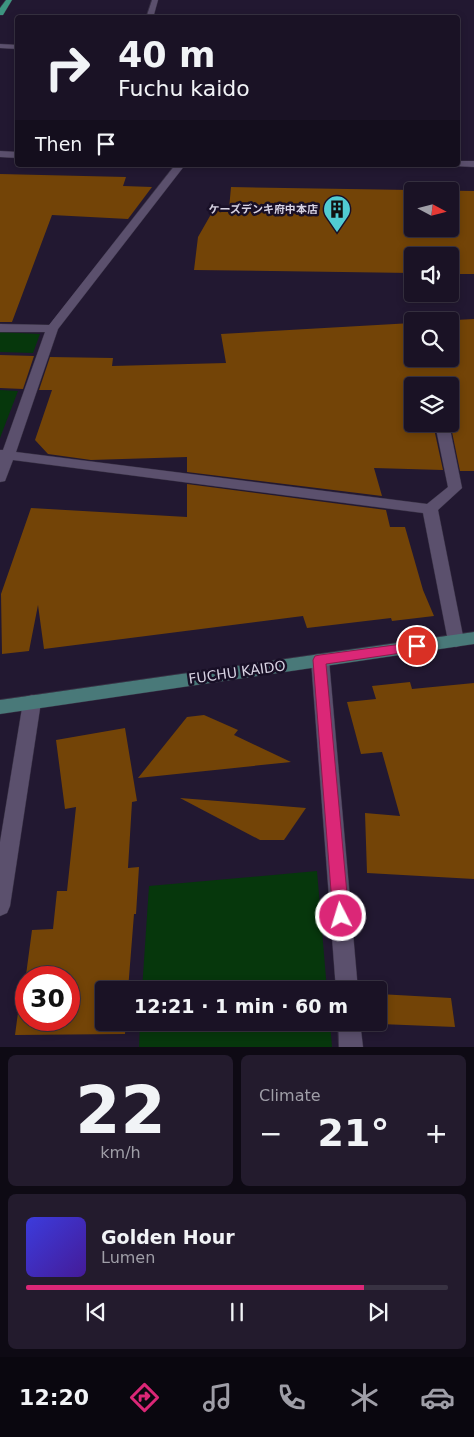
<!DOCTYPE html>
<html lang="en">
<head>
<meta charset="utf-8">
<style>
  :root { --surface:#1a1225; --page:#231b2d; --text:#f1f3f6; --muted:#9f9ea7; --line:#383242; --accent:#db2777 }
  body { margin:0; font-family:"DejaVu Sans","Noto Sans JP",sans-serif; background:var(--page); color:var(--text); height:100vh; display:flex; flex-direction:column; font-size:19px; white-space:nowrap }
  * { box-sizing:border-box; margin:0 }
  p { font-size:16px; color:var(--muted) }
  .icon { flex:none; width:28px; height:28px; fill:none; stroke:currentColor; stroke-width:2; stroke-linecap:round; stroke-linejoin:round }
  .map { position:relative; height:1047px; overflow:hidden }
  .panel { display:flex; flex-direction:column; gap:8px; padding:8px; background:#0e0a14; flex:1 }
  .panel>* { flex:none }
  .top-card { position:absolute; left:15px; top:15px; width:445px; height:152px; border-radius:5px; box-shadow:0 2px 8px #0003,0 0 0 1px var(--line); background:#1a1225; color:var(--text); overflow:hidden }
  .needle { width:32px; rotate:97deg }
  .buttons { position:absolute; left:404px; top:182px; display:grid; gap:10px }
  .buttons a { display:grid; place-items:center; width:55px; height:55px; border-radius:5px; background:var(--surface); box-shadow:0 2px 8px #0003,0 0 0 1px var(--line); font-size:25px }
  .speed { position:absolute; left:15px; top:966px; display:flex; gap:10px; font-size:25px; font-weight:700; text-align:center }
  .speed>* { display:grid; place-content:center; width:65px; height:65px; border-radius:50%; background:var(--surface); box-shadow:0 2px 8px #0003,0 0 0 1px var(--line); line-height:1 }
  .speed .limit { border:8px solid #d22; background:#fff; color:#111 }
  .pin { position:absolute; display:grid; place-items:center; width:42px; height:42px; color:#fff; margin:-21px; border:2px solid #fff; border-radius:50%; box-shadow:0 1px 5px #0007 }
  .me { position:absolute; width:55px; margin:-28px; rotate:355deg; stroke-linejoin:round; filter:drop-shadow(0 0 4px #0008) }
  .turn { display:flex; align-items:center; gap:18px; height:105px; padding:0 20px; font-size:22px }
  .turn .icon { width:65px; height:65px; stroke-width:2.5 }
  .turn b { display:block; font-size:35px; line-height:42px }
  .then { display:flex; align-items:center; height:48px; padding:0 20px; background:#0003; gap:10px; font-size:19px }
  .big { font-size:38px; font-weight:700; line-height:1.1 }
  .panel .tile { flex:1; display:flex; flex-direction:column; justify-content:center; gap:8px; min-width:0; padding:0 18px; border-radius:8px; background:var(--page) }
  .panel .dial { align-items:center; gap:0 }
  .dial b { font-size:65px; line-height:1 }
  .song { display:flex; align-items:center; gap:15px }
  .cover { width:60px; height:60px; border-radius:8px; background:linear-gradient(135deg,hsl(240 70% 55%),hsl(260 70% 35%)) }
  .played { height:5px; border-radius:2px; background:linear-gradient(90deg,var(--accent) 80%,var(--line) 80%) }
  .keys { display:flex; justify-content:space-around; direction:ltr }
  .heat { display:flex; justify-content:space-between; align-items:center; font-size:28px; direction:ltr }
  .panel .tiles { flex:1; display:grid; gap:8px; grid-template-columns:1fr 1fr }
  .tile:last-child { grid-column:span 2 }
  .trip { position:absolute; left:95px; top:981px; width:292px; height:50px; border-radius:5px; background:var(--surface); box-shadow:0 2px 8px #0003,0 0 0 1px var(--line); font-weight:700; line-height:50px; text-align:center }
  .tabs { display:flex; height:80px; justify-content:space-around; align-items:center; background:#0a070f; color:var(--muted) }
  .tabs .icon { width:35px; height:35px }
  .tabs .current { color:var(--accent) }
  .tabs b { font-size:22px; color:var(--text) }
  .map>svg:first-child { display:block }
</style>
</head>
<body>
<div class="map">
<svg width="474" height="1047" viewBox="0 0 474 1047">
  <rect width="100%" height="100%" fill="#221831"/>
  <g fill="#06370c">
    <polygon points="0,332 40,334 33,353 0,352"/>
    <polygon points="0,390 18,391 0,438"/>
    <polygon points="317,871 327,990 142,990 149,886"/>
    <polygon points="140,1023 330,1023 332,1047 139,1047"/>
  </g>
  <g fill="#734407" fill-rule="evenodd">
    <polygon points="0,174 126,177 123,186 152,187 128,219 52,215 12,322 0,322"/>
    <path d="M231,187l243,4v83h-24v-18h-38v17l-218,-3 4,-33 16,-28h15zM412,191h38v38h-38z"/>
    <polygon points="474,319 474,471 460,471 450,422 450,386 412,386 412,424 433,424 443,470 374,468 382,496 187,472 187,457 91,460 48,454 35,440 52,390 39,390 50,357 113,358 112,366 226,363 221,334 412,323 412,359 450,359 450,321 437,321"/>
    <polygon points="0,355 34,356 23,389 0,388"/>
    <polygon points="187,484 386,510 390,527 405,527 423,590 434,616 392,621 391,618 307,628 303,616 44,649 38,605 29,651 2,654 1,594 31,508 187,517"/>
    <polygon points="410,682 412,689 474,683 474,879 367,873 365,813 400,816 382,752 361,754 347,702 376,699 372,686"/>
    <polygon points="204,715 238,730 234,735 291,762 138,778 187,717"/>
    <path d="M125,728l12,73 -5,1 -4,66 11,-1 -3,47h-2l-6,76h-24v32h22l-1,12 -110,1 4,-30h3l10,-75 21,-1 4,-38h10l9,-84 -11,2 -9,-69zM26,978h43v42h-43z"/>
    <polygon points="180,798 306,808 284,840 260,840"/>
    <polygon points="379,994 451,998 455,1027 380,1024"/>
  </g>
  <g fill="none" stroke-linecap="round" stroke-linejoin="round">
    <g stroke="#383144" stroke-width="1">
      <g id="minor">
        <polygon points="152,0 158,0 153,18 146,18"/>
        <polygon points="0,44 18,45 18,49 0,48"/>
        <polygon points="0,151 18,152 18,158 0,157"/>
        <polygon points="458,161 474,161 474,167 455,166 458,165"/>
        <polygon points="175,165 185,165 58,329 16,452 427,504 448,487 435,424 449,424 462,488 438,510 464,641 462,645 456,647 450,645 448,641 423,513 13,460 5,481 0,482 0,450 3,450 45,332 0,332 0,324 49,325"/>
        <polygon points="320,654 326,655 329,660 358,990 336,990 311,660 314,655"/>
        <polygon points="32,695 38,697 41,702 10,906 7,913 0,916 0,842 23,702 26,697"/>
        <polygon points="338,1022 360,1022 363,1047 339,1047"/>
      </g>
    </g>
    <g stroke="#383144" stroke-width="1">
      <polygon id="major" points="474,632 474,644 0,714 0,700"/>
    </g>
    <g stroke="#383144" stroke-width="1">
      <polygon id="highway" points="6,0 12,0 3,15 0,15 0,8"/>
    </g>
    <use href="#minor" fill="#5b506d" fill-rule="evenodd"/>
    <use href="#major" fill="#497979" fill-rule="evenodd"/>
    <use href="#highway" fill="#3d9581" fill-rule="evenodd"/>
  </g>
  <polygon fill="#db2777" stroke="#8e194d" points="417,642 422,643 424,646 422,650 326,664 349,916 346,922 341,924 335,922 333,916 313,660 315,656 320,655"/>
  <defs>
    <g id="building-pin" transform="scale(1.4375)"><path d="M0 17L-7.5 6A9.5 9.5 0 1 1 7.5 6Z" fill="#51ccd2" stroke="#180f26"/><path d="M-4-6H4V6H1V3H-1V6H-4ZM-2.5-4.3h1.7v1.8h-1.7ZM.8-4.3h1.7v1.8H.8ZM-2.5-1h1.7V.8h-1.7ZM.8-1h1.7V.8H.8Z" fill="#111"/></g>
  </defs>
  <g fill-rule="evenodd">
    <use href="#building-pin" x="337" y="209"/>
  </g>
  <g text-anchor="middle" stroke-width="5" stroke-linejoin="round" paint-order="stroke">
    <g font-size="11" font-weight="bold" fill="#d7d2e2" stroke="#180f26" text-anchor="end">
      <text x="318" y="213">ケーズデンキ府中本店</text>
    </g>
    <g font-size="14" fill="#d7d2e2" stroke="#180f26">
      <text transform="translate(237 672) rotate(-8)" y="5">FUCHU KAIDO</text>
    </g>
  </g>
</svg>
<div class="buttons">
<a><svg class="needle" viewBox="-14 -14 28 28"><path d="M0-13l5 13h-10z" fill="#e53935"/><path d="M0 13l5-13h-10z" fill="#9f9ea7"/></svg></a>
<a><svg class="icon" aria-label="sound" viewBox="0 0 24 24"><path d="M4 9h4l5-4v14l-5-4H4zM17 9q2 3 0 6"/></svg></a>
<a><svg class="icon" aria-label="search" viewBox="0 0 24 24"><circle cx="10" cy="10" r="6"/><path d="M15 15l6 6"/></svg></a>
<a><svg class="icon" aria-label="layers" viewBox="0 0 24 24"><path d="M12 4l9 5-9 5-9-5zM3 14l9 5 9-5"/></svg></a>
</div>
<div class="speed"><div class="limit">30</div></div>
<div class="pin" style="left:417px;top:646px;background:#d93025"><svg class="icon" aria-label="arrive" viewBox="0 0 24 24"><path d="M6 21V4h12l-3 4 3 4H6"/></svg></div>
<svg class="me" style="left:341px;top:916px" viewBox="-20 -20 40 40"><circle r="17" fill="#db2777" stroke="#fff" stroke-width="3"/><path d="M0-11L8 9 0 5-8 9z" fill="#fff"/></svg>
<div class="trip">12:21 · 1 min · 60 m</div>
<div class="top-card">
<div class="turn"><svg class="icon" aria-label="right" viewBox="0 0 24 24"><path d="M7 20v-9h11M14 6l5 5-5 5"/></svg><div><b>40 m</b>Fuchu kaido</div></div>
<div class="then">Then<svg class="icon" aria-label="arrive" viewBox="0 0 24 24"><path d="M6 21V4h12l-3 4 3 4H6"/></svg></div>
</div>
</div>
<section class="panel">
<div class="tiles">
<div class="tile dial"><b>22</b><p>km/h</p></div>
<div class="tile"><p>Climate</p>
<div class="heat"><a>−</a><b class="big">21°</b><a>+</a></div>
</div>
<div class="tile">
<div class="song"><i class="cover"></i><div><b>Golden Hour</b><p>Lumen</p></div></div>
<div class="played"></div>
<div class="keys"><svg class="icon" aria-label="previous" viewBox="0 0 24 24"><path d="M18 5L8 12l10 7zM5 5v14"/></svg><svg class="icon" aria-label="pause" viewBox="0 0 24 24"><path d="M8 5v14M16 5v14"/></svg><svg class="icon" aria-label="next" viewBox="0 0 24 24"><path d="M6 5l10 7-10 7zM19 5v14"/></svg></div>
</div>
</div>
</section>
<nav class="tabs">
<b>12:20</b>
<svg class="icon current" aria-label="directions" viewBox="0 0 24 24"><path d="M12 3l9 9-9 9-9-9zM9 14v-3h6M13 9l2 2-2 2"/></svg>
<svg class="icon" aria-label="music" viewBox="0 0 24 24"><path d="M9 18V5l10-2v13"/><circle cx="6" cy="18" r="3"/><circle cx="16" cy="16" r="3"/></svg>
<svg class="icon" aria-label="phone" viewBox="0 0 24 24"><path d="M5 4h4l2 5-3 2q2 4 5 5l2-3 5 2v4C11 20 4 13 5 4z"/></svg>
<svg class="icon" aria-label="climate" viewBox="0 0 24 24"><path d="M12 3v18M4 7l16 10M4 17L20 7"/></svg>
<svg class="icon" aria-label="car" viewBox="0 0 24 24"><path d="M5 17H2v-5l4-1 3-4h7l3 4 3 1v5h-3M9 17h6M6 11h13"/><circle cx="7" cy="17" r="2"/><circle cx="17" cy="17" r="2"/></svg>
</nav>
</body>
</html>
